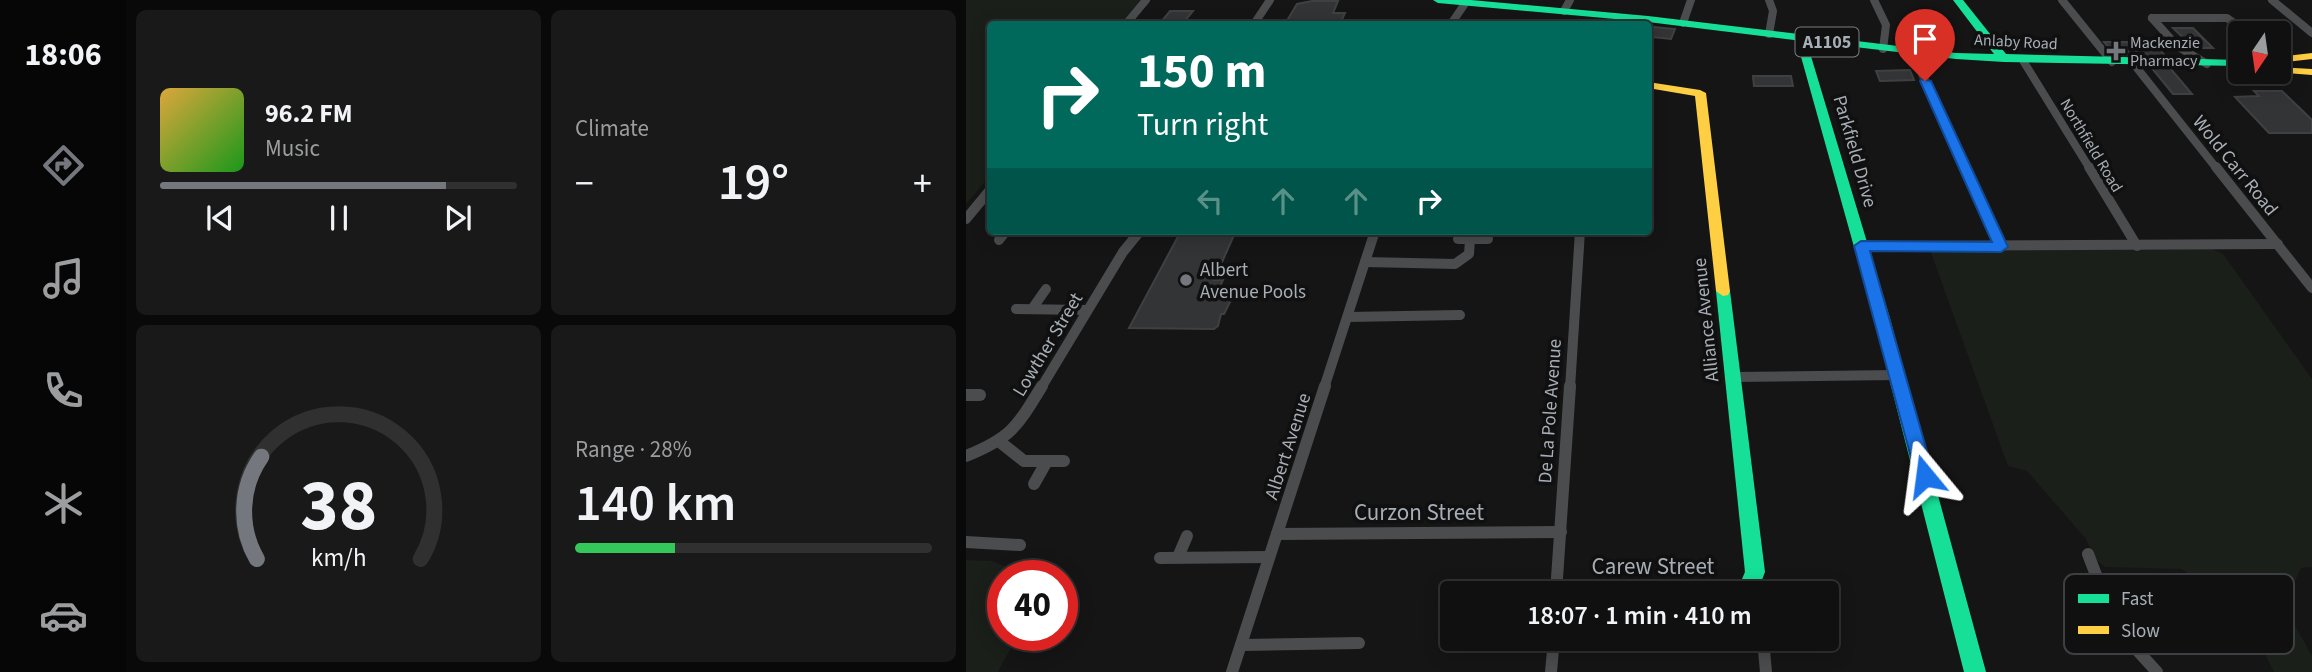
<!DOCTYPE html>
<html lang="en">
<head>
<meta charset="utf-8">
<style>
  :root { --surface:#101010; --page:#191919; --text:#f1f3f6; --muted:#9c9d9f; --line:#303030; --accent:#74787e }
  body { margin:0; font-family:"Source Sans 3",sans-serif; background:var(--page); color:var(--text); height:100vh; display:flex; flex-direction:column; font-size:26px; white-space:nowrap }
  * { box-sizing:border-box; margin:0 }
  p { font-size:23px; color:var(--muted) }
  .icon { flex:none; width:38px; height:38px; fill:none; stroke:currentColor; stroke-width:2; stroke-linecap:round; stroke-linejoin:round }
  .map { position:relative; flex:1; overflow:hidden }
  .details { display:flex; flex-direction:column; gap:10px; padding:10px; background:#090909; width:840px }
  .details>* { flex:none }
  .top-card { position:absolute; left:21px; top:21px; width:665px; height:214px; border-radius:7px; box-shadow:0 4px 18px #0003,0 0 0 2px var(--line); background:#00695c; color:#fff; overflow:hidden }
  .needle { width:46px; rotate:193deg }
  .tools { position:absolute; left:1262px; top:21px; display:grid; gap:14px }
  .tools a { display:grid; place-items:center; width:63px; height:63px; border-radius:7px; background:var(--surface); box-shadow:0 4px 18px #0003,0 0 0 2px var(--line); font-size:35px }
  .speed { position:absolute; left:21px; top:560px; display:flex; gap:14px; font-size:35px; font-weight:700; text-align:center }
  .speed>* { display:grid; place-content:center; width:91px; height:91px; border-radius:50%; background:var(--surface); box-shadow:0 4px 18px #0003,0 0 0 2px var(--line); line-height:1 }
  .speed .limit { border:10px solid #d22; background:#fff; color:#111 }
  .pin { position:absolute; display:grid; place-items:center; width:60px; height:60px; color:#fff; margin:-72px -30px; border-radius:50% 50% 50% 0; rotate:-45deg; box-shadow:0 0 7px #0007 }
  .pin .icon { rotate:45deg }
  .me { position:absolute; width:77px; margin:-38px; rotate:344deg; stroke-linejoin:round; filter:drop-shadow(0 0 5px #0008) }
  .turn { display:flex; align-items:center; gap:24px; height:147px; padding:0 35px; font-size:32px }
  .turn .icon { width:91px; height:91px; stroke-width:2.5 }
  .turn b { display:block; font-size:49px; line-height:60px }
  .lanes { display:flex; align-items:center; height:66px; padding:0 35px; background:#0003; justify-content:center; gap:35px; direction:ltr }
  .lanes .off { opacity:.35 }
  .big { font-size:52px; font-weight:600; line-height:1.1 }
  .details .card { flex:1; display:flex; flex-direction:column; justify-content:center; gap:10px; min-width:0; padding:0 24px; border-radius:10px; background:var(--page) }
  .details .dial { align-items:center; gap:0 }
  .dial svg { height:182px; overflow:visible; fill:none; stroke:var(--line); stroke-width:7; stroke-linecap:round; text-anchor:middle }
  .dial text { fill:var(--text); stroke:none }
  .song { display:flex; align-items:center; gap:21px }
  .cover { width:84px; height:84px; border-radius:10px; background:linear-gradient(135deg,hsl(40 70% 55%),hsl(120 70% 35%)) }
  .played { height:7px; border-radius:4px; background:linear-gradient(90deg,var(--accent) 80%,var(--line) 80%) }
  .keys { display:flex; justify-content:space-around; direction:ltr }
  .heat { display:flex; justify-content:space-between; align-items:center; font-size:38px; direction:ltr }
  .charge { height:10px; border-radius:5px; background:linear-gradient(90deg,#34c759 28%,var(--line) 0) }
  .details .tiles { flex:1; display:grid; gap:10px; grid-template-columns:repeat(2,1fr) }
  .trip { position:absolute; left:474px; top:581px; width:399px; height:70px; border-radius:7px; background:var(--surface); box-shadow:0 4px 18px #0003,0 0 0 2px var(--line); font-weight:600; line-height:70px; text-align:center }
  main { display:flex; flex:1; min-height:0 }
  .tab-bar { display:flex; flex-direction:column; width:126px; justify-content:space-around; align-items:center; background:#060606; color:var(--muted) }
  .tab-bar .icon { width:49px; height:49px }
  .tab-bar .on { color:var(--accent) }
  .tab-bar b { font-size:32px; color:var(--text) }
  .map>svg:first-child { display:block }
</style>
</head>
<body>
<main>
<nav class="tab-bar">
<b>18:06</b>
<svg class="icon on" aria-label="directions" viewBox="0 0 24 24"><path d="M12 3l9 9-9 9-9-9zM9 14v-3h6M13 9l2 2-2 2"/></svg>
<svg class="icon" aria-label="music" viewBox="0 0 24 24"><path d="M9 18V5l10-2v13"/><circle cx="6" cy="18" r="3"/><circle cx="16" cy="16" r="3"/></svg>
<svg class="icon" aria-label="phone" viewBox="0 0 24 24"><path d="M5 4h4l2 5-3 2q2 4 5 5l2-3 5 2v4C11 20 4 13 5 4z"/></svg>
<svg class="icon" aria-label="climate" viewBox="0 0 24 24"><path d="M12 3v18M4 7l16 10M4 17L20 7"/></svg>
<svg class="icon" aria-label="car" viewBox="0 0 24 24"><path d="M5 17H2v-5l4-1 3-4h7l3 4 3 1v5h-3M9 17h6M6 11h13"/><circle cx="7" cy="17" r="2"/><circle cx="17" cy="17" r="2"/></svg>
</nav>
<section class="details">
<div class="tiles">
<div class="card">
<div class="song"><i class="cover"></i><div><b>96.2 FM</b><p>Music</p></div></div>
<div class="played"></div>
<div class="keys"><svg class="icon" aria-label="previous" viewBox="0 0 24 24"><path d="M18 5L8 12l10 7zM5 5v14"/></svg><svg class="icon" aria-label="pause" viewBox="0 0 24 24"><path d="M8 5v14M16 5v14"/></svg><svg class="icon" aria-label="next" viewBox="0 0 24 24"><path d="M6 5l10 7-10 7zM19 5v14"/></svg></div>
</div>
<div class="card"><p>Climate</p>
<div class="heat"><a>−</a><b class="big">19°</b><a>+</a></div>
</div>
<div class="card dial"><svg viewBox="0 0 100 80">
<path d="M14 69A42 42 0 1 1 86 69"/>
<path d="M14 69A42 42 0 0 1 16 24" stroke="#74787e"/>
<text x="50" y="56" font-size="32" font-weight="700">38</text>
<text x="50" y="72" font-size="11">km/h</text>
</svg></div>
<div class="card"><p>Range · 28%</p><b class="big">140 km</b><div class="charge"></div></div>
</div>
</section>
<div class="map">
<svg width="1346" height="672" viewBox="0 0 1346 672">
  <rect width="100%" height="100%" fill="#151516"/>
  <g fill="#1a1f1a">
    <polygon points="0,0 174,0 155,24 24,24 24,176 0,204"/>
    <polygon points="1246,249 1257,254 1346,379 1346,567 1335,568 1318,606 1346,656 1346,672 1308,672 1274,606 1215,569 1139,567 1129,559 1120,539 1061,471 1042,466 964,250"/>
    <polygon points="0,560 26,561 48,570 91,569 99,573 96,578 37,576 37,635 65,635 63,639 49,640 32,672 0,672"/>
  </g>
  <g fill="#333436" stroke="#3e4042" stroke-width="2">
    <polygon points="346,1 372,1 367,13 379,13 374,24 319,24 331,4"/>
    <polygon points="204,11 227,11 218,22 195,22"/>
    <polygon points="688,27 709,29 705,39 685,37"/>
    <polygon points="1207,28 1227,28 1247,48 1228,48"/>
    <polygon points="1138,42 1188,42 1199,56 1149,55"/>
    <polygon points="1185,67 1204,68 1226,94 1207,94"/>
    <polygon points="944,70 948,80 914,81 910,71"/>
    <polygon points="787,76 825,76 827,86 788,86"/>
    <polygon points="1288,91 1316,91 1346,120 1346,133 1303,133 1269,97 1293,96"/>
    <polygon points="215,231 269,233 248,280 257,280 249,297 266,298 258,314 255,314 252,326 248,329 163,328"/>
  </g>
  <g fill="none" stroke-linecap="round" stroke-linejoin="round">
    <g stroke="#4a4c4e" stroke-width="8">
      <polyline points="803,0 807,11 803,34"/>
      <polyline points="908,0 920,25 917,49"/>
      <polyline points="1096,0 1146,62"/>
      <polyline points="1306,0 1346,33"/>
      <polyline points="598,11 604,0"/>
      <polyline points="1186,18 1261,18 1282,33"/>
      <polyline points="1186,18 1211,46 1241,64"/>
      <polyline points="717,23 725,0"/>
      <polyline points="160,24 180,0"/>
      <polyline points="288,24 304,0"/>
      <polyline points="485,24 500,2"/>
      <polyline points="946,52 999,169"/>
      <polyline points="1056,59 1124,169"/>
      <polyline points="1167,63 1251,169"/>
    </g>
    <g stroke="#4a4c4e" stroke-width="10">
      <polyline points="999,167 1035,247"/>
      <polyline points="1123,167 1171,246"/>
      <polyline points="1250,167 1346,288"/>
      <polyline points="0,219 24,190"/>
      <polyline points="492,239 522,239"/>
      <polyline points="33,240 40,231"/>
      <polyline points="895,246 1312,244"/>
      <polyline points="399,262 489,264 503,254 504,240"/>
      <polyline points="50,309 121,310"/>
      <polyline points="66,309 80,289"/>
      <polyline points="382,317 494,315"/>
      <polyline points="767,377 930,375"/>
      <polyline points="75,388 157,252 174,231"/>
      <polyline points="358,388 409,231"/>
      <polyline points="604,388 614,231"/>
    </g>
    <g stroke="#4a4c4e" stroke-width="12">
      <polyline points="0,395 14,395"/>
      <polyline points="34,442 58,461 98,461"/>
      <path d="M0,456c45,-18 51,-29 76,-70"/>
      <polyline points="68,484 81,461"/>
      <polyline points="311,534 595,532"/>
      <polyline points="0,542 54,545"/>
      <polyline points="1122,554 1150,627 1191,672"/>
      <polyline points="212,557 221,536"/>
      <polyline points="194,558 303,557"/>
      <polyline points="591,586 690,589 783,586"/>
      <polyline points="590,593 604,386"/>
      <polyline points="797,639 800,672"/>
      <polyline points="275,645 393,643"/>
      <polyline points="266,672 359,386"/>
      <polyline points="585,672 588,639"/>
    </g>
    <g fill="#16e098" fill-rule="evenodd">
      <polygon points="467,0 505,0 682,16 990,53 1028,54 987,0 997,0 1040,54 1274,60 1274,66 1038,62 990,59 847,42 844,53 923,315 1020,672 998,672 907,315 834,53 836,41 682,22 472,3"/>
      <polygon points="757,286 764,291 799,572 794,585 797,593 776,593 773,586 779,572 750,291"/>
    </g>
    <g fill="#ffcf43" fill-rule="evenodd">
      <polygon points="1346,53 1346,59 1312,63 1312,57"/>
      <polygon points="1312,67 1346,69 1346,75 1308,72 1312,72"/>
      <polygon points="682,82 734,90 740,93 764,291 762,295 757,296 750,291 729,96 682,88"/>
    </g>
  </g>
  <polygon fill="#1a73e8" stroke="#114b97" stroke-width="2" points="955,79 965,81 1042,247 1035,252 904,251 968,476 965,481 959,484 952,481 950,476 888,246 895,241 1026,242 954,81"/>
  <g fill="#74787e" stroke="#101011" stroke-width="2.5">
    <path d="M1146.5 40.5h7v7h7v7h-7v7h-7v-7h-7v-7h7z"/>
    <circle cx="220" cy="280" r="7"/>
  </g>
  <g text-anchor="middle" stroke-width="7" stroke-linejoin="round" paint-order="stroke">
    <g font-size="16" fill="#a7aeb6" stroke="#101011">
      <text transform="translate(1050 41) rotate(3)" y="6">Anlaby Road</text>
      <text transform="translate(1126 145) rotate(59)" y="6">Northfield Road</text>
    </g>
    <g font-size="16" fill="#a7aeb6" stroke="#101011" text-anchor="start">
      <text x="1164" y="48">Mackenzie<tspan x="1164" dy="18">Pharmacy</tspan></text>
    </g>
    <rect fill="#101011" stroke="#7a7f84" stroke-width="2" x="829.5" y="27.5" width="63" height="29" rx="5"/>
    <g font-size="18" font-weight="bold" fill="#a7aeb6">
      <text x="861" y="48">A1105</text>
    </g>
    <g font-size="19" fill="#a7aeb6" stroke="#101011">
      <text transform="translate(890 151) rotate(74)" y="7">Parkfield Drive</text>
      <text transform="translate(1270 165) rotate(51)" y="7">Wold Carr Road</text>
      <text transform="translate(739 320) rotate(-96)" y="7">Alliance Avenue</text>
      <text transform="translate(81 344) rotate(-59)" y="7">Lowther Street</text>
      <text transform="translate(583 411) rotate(-86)" y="7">De La Pole Avenue</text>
      <text transform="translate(321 446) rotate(-72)" y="7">Albert Avenue</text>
    </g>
    <g font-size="19" fill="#a7aeb6" stroke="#101011" text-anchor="start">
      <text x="234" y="276">Albert<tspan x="234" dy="22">Avenue Pools</tspan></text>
    </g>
    <g font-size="23" fill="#a7aeb6" stroke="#101011">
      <text x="453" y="520">Curzon Street</text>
      <text x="687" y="574">Carew Street</text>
    </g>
  </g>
  <rect x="1098" y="574" width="230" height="80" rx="10" fill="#101011" stroke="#3d3f43" stroke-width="2"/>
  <rect x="1112" y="594" width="31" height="9" fill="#16e098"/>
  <rect x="1112" y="626" width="31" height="8" fill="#ffcf43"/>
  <g font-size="19" fill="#a7aeb6">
    <text x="1155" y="605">Fast</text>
    <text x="1155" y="637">Slow</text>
  </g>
</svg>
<div class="tools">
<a><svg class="needle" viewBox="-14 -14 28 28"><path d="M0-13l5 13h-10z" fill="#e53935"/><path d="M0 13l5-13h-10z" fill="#9c9d9f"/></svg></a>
</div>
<div class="speed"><div class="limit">40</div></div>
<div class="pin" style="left:959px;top:81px;background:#d93025"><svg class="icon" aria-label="arrive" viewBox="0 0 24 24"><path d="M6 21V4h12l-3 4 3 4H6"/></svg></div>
<svg class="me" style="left:959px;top:476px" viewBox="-20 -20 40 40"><path d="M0-17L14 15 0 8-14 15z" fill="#1a73e8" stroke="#fff" stroke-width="4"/></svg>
<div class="trip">18:07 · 1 min · 410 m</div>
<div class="top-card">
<div class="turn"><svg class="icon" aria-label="right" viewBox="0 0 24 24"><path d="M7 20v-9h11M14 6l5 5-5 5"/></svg><div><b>150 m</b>Turn right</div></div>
<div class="lanes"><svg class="icon off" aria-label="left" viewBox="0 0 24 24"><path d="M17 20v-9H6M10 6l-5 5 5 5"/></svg><svg class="icon off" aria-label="ahead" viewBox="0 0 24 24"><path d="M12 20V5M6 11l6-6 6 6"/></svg><svg class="icon off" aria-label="ahead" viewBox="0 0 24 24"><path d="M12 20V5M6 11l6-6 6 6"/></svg><svg class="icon" aria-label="right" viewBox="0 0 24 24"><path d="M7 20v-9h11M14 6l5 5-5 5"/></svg></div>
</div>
</div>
</main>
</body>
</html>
